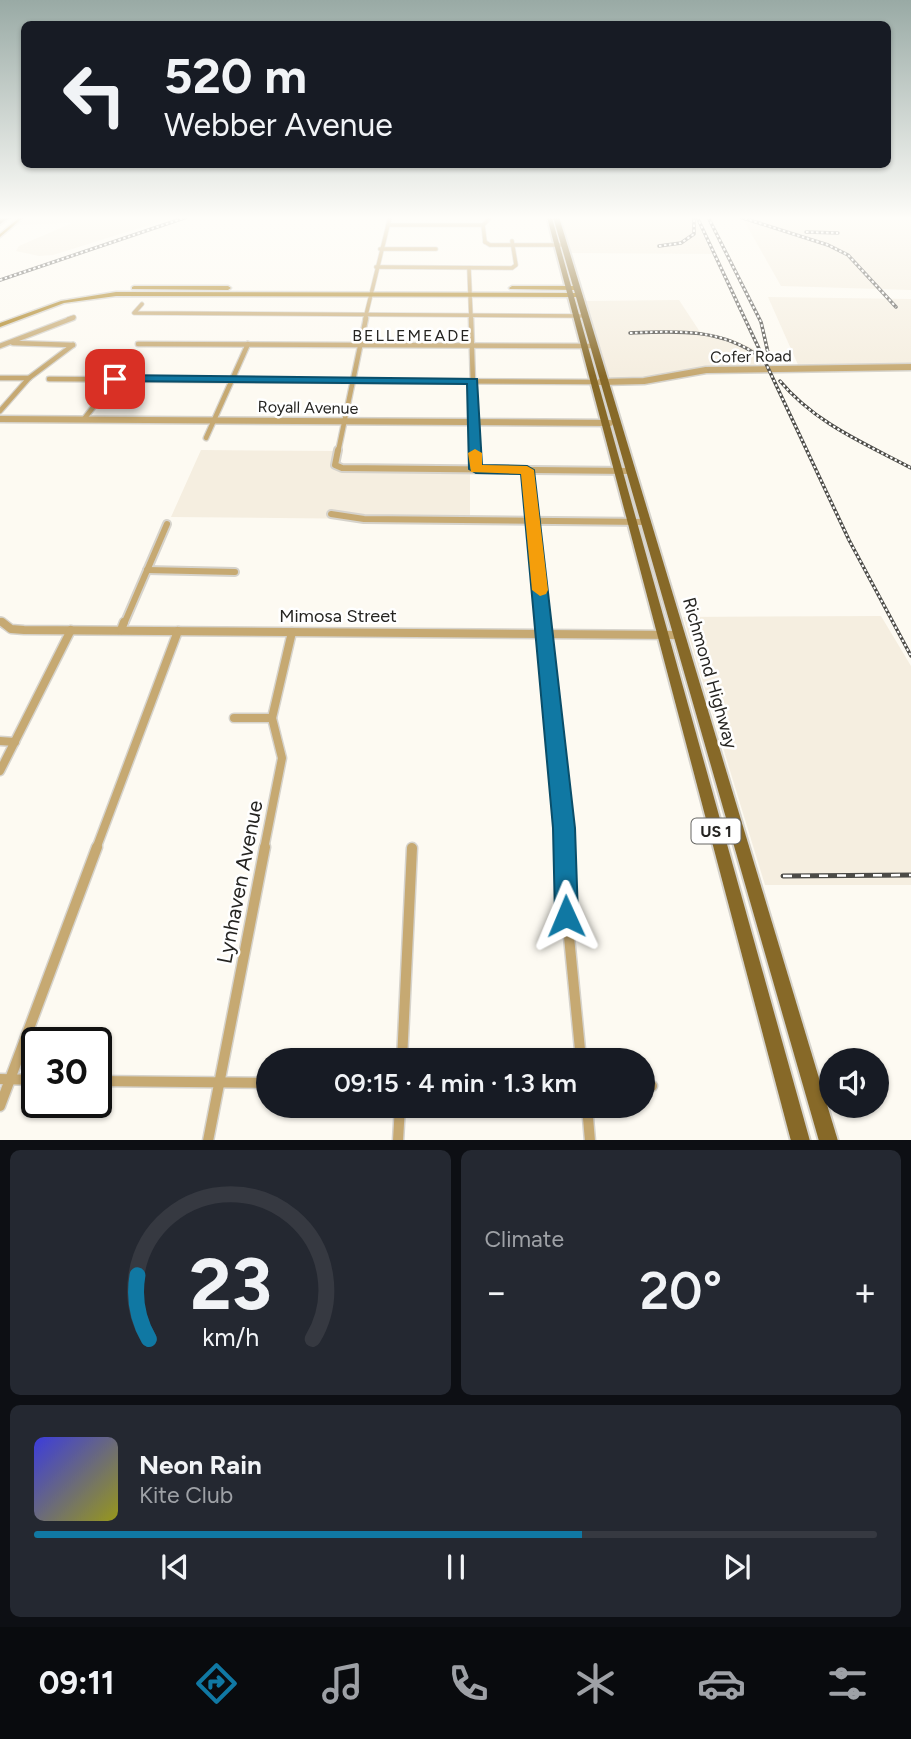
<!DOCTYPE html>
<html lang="en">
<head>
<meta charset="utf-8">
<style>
  :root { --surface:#171b24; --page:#242831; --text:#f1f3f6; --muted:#9ea1a6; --line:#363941; --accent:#1078a3 }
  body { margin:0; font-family:Figtree,sans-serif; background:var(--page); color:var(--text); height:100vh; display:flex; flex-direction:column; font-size:26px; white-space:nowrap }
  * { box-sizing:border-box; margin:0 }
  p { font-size:23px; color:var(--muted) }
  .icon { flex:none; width:38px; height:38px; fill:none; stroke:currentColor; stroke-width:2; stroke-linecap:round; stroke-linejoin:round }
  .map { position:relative; height:1140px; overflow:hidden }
  .drawer { display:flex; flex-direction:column; gap:10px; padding:10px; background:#0d0f14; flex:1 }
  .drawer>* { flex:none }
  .top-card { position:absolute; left:21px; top:21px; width:870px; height:147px; border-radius:10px; box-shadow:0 2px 5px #0004; background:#171b24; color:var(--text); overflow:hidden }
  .fabs { position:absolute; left:819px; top:1048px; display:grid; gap:14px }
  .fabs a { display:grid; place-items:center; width:70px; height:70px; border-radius:50%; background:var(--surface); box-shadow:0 2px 5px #0004; font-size:35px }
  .speed { position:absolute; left:21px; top:1027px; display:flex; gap:14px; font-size:35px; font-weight:700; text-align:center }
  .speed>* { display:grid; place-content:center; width:91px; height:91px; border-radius:50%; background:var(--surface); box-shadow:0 2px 5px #0004; line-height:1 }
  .speed .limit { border:4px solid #111; border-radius:10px; background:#fff; color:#111 }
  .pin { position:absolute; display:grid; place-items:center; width:60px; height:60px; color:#fff; margin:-30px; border-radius:14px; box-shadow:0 4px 10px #0006 }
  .me { position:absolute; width:77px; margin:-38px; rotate:359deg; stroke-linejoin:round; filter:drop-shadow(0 0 5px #0008) }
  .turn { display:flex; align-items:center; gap:24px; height:147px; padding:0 28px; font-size:32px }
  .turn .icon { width:91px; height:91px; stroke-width:2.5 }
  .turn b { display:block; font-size:49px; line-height:60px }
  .big { font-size:52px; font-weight:600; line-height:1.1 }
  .drawer .tile { flex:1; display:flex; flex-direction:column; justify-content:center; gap:10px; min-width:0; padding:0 24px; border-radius:10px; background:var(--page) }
  .drawer .dial { align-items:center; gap:0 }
  .dial svg { height:182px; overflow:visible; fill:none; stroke:var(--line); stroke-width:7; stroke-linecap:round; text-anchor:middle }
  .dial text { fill:var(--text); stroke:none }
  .song { display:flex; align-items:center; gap:21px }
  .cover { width:84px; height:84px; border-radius:10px; background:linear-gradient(135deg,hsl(240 70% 55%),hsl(60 70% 35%)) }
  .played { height:7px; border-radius:4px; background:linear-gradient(90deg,var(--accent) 65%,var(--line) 65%) }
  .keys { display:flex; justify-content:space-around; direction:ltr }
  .heat { display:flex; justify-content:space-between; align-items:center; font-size:38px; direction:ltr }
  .drawer .tiles { flex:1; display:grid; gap:10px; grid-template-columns:1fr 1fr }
  .tile:last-child { grid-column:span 2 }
  .trip { position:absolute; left:256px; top:1048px; width:399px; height:70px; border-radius:35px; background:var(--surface); box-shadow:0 2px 5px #0004; font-weight:600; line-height:70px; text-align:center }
  .tab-bar { display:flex; height:112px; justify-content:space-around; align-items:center; background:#090b0e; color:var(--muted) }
  .tab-bar .icon { width:49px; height:49px }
  .tab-bar .selected { color:var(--accent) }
  .tab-bar b { font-size:32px; color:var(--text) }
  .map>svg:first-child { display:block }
</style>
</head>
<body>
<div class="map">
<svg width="911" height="1141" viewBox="0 0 911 1141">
  <rect width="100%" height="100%" fill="#fdfaf2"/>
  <g fill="#f5eee0">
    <polygon points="22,217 175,217 53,255 39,256 16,251 19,246 72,223 14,225"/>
    <polygon points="559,217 694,217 712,254 570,253"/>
    <polygon points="746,217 911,217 911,290 781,286 743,219"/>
    <polygon points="768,297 911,299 911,365 799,367"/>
    <polygon points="679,300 700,332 731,339 754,349 764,367 688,369 634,380 613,379 609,376 585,301"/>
    <polygon points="201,450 338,451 338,467 470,469 470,520 171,517"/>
    <polygon points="881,616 911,666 911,885 765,885 683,617"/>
  </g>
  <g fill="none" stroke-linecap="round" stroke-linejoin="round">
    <g stroke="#d6d3cc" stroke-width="5">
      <g id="minor-far4">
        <polyline points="388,225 483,225"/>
        <polyline points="485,242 490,245 564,245"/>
        <polyline points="485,242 483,225 491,217"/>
        <polyline points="380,249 436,249"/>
        <polyline points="376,267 512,268 516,265 512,241"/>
        <polyline points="469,268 471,319"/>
        <polyline points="142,304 134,313 584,316"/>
        <polyline points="68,319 74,317"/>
        <polyline points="365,319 390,217"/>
      </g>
    </g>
    <g stroke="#d6d3cc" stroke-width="7">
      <g id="minor-far3">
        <polyline points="471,318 475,452"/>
        <polyline points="13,343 73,345"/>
        <polyline points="138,344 593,346"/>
        <polyline points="0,346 73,318"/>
        <polyline points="0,378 29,378"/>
        <polyline points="49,379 593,382"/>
        <polyline points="0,411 29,378 73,345"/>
        <polyline points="84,419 115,379"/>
        <polyline points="206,438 248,344"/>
        <polyline points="338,452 366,318"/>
      </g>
    </g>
    <g stroke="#d6d3cc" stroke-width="10">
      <g id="minor-far2">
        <polyline points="338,450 335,465 342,468 630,471"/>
        <polyline points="475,450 476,469"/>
        <polyline points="527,470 543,624"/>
        <polyline points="331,514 364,519 646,522"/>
        <polyline points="147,570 235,572"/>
        <polyline points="0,621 4,624"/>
        <polyline points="124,624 167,524"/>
      </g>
    </g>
    <g stroke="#d6d3cc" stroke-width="11">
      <g id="minor-far1">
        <polyline points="2,622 11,629 24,630 679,635"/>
        <polyline points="543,622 565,849"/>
        <polyline points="121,630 124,622"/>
        <polyline points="234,718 272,718"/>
        <polyline points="0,741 15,742"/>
        <polyline points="0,771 71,630"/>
        <polyline points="96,849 178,631"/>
        <polyline points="264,849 282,758 272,718 292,632"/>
      </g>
    </g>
    <g stroke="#d6d3cc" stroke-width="13">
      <g id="minor">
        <polyline points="565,847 567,916 581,1060"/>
        <polyline points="402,1060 412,848"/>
        <polyline points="0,1079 37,1080"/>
        <polyline points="96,1081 268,1083"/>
        <polyline points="642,1086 652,1086"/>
        <polyline points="0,1106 97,847"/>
        <polyline points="587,1106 590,1141"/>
        <polyline points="208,1141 265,847"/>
        <polyline points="398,1141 400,1106"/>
      </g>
    </g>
    <g stroke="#d6d3cc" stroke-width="9">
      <g id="tertiary">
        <polyline points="600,382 644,381 706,370 911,367"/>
        <polyline points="0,419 610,423"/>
      </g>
    </g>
    <g stroke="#d6d3cc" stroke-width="3">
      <g id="secondary">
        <polygon points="20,217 24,217 0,237 0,234"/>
        <polygon points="134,286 228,286 231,288 228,290 132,289 132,287"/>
        <polygon points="512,286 576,286 579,288 576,290 510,289 509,288"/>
        <polygon points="116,292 578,293 581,295 578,297 116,296 64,303 0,327 0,323 61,301"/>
      </g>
    </g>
    <g stroke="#d6d3cc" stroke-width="4">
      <g id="primary">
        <polygon points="547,217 552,218 810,1141 791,1141"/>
        <polygon points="553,217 559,217 838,1141 819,1141"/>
      </g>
    </g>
    <g stroke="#d6d3cc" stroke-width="4">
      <polygon id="motorway" points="4,217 10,217 0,224 0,219"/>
    </g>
    <use href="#minor-far4" stroke="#c6a972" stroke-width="3.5"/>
    <use href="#minor-far3" stroke="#c6a972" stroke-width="4.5"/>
    <use href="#minor-far2" stroke="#c6a972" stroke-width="6"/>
    <use href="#minor-far1" stroke="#c6a972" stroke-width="8"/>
    <use href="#minor" stroke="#c6a972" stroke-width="10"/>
    <use href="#tertiary" stroke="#c6a972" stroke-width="6"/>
    <use href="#secondary" fill="#ab811d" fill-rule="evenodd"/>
    <use href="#primary" fill="#876928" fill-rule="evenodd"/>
    <use href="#motorway" fill="#6b5425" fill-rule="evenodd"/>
    <g stroke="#4c4b47" stroke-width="3.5">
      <g id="rail-far1">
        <polyline points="697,217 849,540 911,656"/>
        <polyline points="708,217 761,322 769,357"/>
        <polyline points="740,217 828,245 848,255 896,307"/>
        <polyline points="806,232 838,233"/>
        <polyline points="659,246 681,243 694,234 694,217"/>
        <polyline points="0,280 187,217"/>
        <path d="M630,333c46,-2 91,-5 130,24"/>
        <path d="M780,381c35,42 84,62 131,87"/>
      </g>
    </g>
    <g stroke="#4c4b47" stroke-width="5">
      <polyline id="rail" points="783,876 911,875"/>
    </g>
    <use href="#rail-far1" stroke="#fff" stroke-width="2" stroke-dasharray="2.5" stroke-linecap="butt"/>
    <use href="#rail" stroke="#fff" stroke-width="2.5" stroke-dasharray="9" stroke-linecap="butt"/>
  </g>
  <linearGradient id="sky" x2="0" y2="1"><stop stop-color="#99aaa5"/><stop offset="0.58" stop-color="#fefdf9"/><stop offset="1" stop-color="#fefdf9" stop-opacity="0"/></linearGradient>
  <rect width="911" height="376" fill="url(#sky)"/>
  <polygon fill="#1078a3" stroke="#0a4e6a" stroke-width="2" points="115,375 477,379 482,465 527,466 534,470 575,828 578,916 575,924 566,928 558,924 555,916 553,828 521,474 476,473 469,469 467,384 111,381 111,376"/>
  <polygon fill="#f59e0b" points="475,449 482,453 482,465 527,466 534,470 548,590 546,594 540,596 532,590 521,474 471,472 468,453"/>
  <g text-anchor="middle" stroke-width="5" stroke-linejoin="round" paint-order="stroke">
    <g font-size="16" letter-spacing="2" fill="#252421" stroke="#fff">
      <text x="412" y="341">BELLEMEADE</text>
    </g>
    <g font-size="16" fill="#252421" stroke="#fff">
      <text transform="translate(751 356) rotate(-1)" y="6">Cofer Road</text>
      <text transform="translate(308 407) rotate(1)" y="6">Royall Avenue</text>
    </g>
    <rect fill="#fff" stroke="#666664" stroke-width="2" x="691.5" y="818.5" width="49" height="25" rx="5"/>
    <g font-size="16" font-weight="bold" fill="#252421">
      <text x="716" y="837">US 1</text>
    </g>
    <g font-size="18" fill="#252421" stroke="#fff">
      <text x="338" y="622">Mimosa Street</text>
      <text transform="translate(710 673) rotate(74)" y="6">Richmond Highway</text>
    </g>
    <g font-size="21" fill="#252421" stroke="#fff">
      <text transform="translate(240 882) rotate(-79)" y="7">Lynhaven Avenue</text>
    </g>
  </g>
</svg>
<div class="fabs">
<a><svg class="icon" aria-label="sound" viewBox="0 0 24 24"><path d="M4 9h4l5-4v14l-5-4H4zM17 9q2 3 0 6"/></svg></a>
</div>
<div class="speed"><div class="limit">30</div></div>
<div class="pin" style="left:115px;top:379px;background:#d93025"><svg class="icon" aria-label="arrive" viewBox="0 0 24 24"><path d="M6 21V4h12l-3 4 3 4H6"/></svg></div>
<svg class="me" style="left:566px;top:916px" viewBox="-20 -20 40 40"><path d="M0-17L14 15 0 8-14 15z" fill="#1078a3" stroke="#fff" stroke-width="4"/></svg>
<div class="trip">09:15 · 4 min · 1.3 km</div>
<div class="top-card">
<div class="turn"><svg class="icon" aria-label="left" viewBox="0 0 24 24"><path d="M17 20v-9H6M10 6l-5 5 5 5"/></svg><div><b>520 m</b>Webber Avenue</div></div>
</div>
</div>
<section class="drawer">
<div class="tiles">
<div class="tile dial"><svg viewBox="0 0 100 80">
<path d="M14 69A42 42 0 1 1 86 69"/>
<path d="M14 69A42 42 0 0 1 9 41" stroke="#1078a3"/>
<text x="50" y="56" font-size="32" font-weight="700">23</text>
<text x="50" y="72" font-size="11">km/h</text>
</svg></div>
<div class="tile"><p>Climate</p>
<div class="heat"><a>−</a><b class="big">20°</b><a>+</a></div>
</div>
<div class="tile">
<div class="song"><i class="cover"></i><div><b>Neon Rain</b><p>Kite Club</p></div></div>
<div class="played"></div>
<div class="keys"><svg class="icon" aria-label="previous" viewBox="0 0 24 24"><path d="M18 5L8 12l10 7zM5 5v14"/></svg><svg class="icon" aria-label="pause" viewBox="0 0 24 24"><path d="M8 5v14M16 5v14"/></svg><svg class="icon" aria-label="next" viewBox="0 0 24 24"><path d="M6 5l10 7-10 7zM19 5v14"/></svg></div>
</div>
</div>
</section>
<nav class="tab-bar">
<b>09:11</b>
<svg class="icon selected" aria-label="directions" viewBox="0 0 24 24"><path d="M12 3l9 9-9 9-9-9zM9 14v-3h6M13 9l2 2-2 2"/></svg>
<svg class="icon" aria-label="music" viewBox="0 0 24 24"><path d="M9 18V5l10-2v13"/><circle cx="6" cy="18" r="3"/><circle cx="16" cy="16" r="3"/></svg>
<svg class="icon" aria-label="phone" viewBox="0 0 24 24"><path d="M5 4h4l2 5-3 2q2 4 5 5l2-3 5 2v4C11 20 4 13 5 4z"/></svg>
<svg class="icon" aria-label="climate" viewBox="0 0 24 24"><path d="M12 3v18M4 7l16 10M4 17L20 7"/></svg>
<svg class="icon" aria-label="car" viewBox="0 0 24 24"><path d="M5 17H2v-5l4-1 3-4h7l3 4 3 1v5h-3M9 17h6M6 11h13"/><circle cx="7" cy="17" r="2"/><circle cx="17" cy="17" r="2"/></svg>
<svg class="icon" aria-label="filters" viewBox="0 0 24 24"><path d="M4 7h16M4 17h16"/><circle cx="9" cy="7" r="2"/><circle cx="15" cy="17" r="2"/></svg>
</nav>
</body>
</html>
